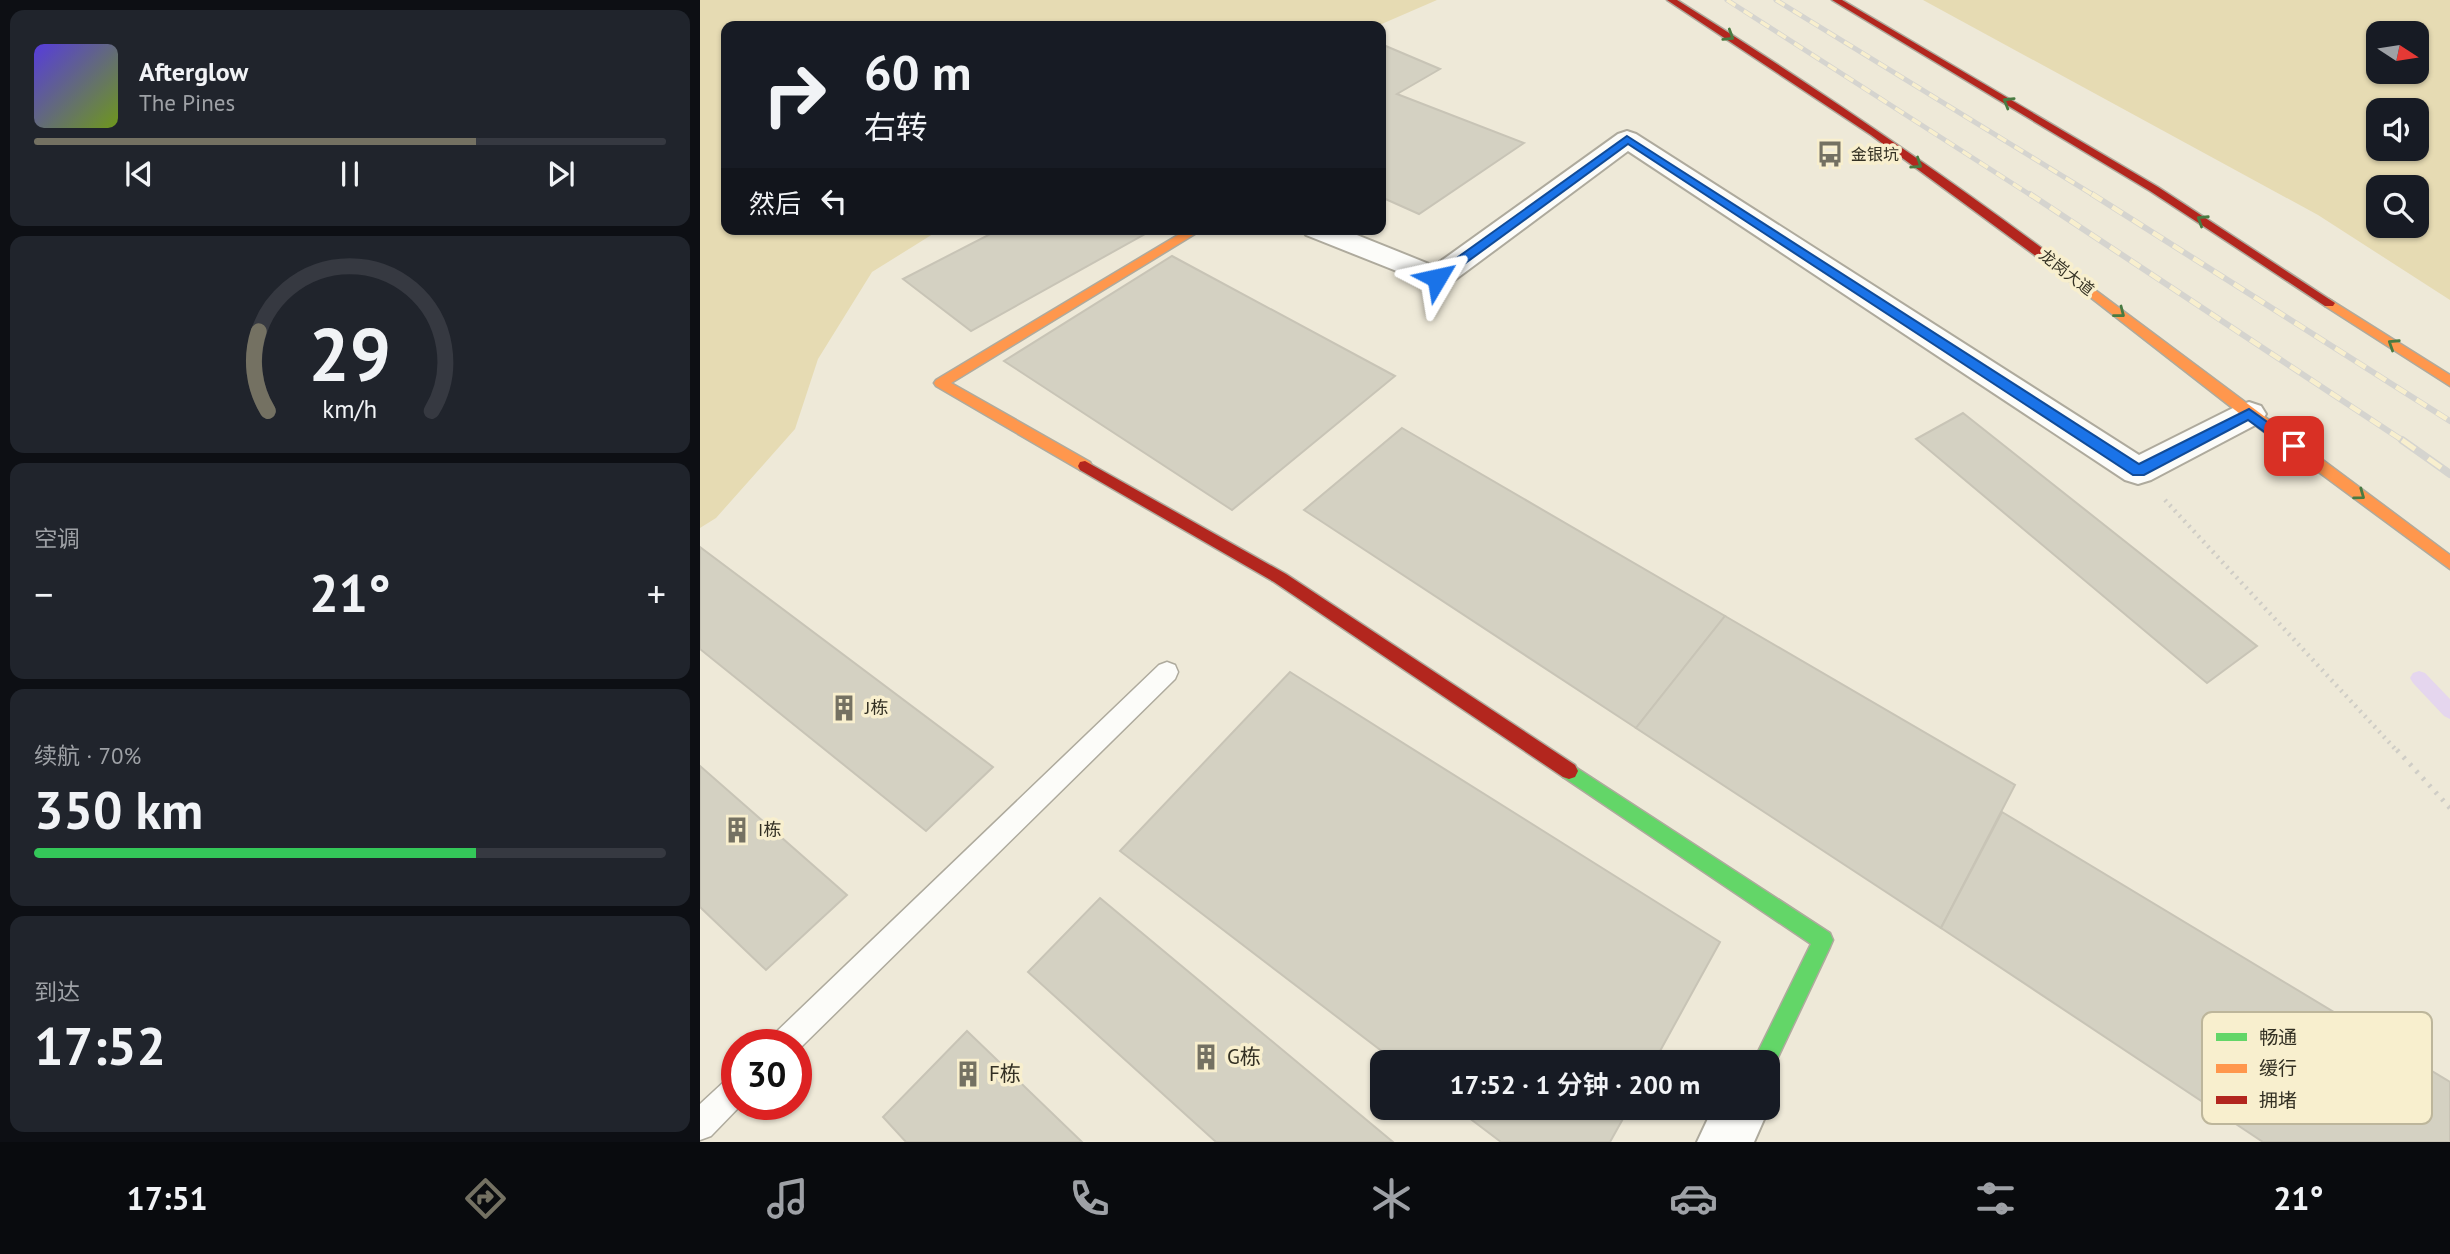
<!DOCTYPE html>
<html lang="zh">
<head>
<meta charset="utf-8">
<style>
  :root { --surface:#171b24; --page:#20242c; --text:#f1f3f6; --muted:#9ea1a6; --line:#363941; --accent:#747162 }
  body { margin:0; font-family:"PT Sans","Noto Sans SC",sans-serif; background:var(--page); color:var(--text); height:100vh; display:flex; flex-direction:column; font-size:26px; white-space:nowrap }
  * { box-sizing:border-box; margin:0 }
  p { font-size:23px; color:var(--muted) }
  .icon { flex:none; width:38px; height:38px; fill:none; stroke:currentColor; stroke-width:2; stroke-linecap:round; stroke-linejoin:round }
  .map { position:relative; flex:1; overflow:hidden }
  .details { display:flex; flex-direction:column; gap:10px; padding:10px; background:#0d0f14; width:700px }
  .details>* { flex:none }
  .top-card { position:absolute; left:21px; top:21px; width:665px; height:214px; border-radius:14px; box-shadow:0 2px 5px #0004; background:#171b24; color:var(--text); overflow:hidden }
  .needle { width:46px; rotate:102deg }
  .controls { position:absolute; left:1666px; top:21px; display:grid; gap:14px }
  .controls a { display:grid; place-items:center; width:63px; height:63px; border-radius:14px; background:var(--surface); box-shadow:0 2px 5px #0004; font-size:35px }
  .speed { position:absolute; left:21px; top:1029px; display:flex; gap:14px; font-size:35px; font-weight:700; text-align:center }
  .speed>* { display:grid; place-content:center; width:91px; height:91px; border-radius:50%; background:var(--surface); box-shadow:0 2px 5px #0004; line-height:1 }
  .speed .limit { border:10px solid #d22; background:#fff; color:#111 }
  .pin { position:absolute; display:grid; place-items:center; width:60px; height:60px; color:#fff; margin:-30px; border-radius:14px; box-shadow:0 4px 10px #0006 }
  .me { position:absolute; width:77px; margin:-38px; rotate:54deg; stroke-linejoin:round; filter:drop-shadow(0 0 5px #0008) }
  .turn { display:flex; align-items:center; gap:24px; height:147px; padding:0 28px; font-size:32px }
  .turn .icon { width:91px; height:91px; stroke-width:2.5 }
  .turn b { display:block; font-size:49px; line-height:60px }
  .then { display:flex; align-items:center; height:66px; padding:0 28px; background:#0003; gap:14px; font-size:26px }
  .big { font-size:52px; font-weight:600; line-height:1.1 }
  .details .tile { flex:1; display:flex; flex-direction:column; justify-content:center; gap:10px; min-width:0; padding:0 24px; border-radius:14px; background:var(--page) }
  .details .dial { align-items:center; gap:0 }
  .dial svg { height:182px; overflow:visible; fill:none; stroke:var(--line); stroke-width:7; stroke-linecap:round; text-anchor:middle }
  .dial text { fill:var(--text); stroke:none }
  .song { display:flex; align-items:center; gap:21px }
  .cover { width:84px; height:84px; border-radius:10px; background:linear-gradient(135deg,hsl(250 70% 55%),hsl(80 70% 35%)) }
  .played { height:7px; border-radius:4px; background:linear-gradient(90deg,var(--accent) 70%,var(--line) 70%) }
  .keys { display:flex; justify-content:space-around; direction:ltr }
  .heat { display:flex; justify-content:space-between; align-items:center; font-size:38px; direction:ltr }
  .charge { height:10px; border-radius:5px; background:linear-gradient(90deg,#34c759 70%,var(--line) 0) }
  .trip { position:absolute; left:670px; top:1050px; width:410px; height:70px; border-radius:14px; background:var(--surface); box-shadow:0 2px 5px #0004; font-weight:600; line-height:70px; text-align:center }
  .tabs { display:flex; height:112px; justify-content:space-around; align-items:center; background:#090b0e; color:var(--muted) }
  .tabs .icon { width:49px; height:49px }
  .tabs .on { color:var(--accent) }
  .tabs b { font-size:32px; color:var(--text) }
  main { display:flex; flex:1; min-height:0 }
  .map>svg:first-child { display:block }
</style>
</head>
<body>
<main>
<section class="details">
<div class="tile">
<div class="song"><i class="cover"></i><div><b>Afterglow</b><p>The Pines</p></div></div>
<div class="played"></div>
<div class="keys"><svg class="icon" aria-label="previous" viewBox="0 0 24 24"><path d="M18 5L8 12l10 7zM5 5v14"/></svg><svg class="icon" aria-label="pause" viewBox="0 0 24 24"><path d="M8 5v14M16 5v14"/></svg><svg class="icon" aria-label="next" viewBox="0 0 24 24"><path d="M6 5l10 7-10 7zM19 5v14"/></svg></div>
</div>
<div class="tile dial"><svg viewBox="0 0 100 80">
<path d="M14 69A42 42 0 1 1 86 69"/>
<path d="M14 69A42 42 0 0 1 10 34" stroke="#747162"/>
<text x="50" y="56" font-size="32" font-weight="700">29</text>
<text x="50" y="72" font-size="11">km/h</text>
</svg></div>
<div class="tile"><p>空调</p>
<div class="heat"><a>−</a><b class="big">21°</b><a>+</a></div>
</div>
<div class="tile"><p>续航 · 70%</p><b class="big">350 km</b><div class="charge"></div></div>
<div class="tile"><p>到达</p><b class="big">17:52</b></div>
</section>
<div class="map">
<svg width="1750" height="1142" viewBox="0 0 1750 1142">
  <rect width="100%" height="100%" fill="#eee9d8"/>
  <g fill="#e6dbb3" fill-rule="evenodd">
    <polygon points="0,0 737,0 677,26 26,26 26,229 241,229 172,272 118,359 95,429 16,518 0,528"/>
    <path d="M1223,0h527v300l-132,-85zM1678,33h39v39h-39zM1678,110h39v39h-39zM1678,187h39v39h-39z"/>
  </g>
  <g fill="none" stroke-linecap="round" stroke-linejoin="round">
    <polygon fill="#e5d6ee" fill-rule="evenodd" points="1719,671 1725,673 1750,699 1750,719 1744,716 1713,683 1710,678 1713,673"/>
  </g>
  <g fill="#d4d1c2" stroke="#c8c4b6" stroke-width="2">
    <polygon points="681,44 740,69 697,94 824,143 719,214 681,197"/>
    <polygon points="300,229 454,229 271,331 203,279"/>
    <polygon points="472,256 695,376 532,510 304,361"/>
    <polygon points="1263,413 1557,646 1507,683 1216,439"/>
    <polygon points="702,428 1025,616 936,728 604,510"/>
    <polygon points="0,547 293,767 226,831 0,649"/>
    <polygon points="1025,616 1315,785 1241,928 936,728"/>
    <polygon points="590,672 1020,942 954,1062 696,1062 420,851"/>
    <polygon points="0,766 147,895 66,970 0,907"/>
    <polygon points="1302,812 1750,1082 1750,1142 1563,1142 1241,928"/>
    <polygon points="400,898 693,1142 516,1142 328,972"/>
    <polygon points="267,1031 382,1142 206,1142 183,1117"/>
    <polygon points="756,1108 929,1108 910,1142 801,1142"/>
  </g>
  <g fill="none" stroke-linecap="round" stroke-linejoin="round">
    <g stroke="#aeaa9d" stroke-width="3">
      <g id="lane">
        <polygon points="467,662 475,665 478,672 475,679 96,1052 96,1045 69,1045 73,1035 459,665"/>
        <polygon points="37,1074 37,1104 42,1104 11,1136 0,1140 0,1104 27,1079"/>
      </g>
    </g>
    <g stroke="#aeaa9d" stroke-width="4">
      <g id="street">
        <polygon points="927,131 936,134 1439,455 1537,406 1549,402 1561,406 1566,414 1561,422 1451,480 1438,484 1425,480 928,151 748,285 737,287 606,235 602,229 642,229 734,266 918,134"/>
        <polygon points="1068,1104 1069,1108 1054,1142 997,1142 1013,1108 1068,1108"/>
      </g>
    </g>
    <g stroke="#aeaa9d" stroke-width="3">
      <polygon id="fast" points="869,763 1130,933 1133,940 1130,947 1072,1070 1068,1071 1068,1062 1053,1062 1111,944 863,777 860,771 863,765"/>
    </g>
    <g stroke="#aeaa9d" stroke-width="3">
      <g id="slow">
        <polygon points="488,229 503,229 251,383 390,462 392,466 390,470 380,470 236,386 234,383 236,380"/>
        <polygon points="1371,272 1750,555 1750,569 1544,417 1367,279 1365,276"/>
        <polygon points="1629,299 1750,375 1750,386 1625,306 1623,303"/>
      </g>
    </g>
    <g stroke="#aeaa9d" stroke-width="3">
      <g id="jam">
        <path d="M967,0h10c137,86 270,176 398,273v6h-8l-196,-144z"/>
        <polygon points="1132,0 1142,0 1458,187 1635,303 1633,306 1625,306 1450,191"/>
        <polygon points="385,461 586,574 875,765 878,771 875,777 869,779 863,777 574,582 380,470 378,466 380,462"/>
      </g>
    </g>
    <polyline stroke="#cfcdc6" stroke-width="4.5" stroke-dasharray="2 5" stroke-linecap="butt" points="1465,500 1698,752"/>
    <polyline stroke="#cfcdc6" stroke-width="5" stroke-dasharray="2.5 7" stroke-linecap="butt" points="1697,750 1750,808"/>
    <use href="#lane" fill="#fcfcf9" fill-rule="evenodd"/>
    <use href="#street" fill="#fcfcf9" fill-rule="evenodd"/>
    <use href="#fast" fill="#63d668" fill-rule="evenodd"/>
    <use href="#slow" fill="#ff974d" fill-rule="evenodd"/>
    <use href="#jam" fill="#b3261e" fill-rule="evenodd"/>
    <g stroke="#d5d4cf" stroke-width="5">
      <g id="rail-far2">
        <polyline points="1027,0 1332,196"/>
        <polyline points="1076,0 1395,196"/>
      </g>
    </g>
    <g stroke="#d5d4cf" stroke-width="6">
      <g id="rail-far1">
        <polyline points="1330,194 1705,442"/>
        <polyline points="1392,194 1750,421"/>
      </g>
    </g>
    <g stroke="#d5d4cf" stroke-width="8">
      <polyline id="rail" points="1702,440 1750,474"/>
    </g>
    <use href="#rail-far2" stroke="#f8efce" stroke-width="3.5" stroke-dasharray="10" stroke-linecap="butt"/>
    <use href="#rail-far1" stroke="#f8efce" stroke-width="4.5" stroke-dasharray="12" stroke-linecap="butt"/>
    <use href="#rail" stroke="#f8efce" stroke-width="5" stroke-dasharray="16" stroke-linecap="butt"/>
  </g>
  <defs><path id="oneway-chevron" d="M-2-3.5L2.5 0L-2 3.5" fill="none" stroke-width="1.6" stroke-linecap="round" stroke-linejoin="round" transform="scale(1.75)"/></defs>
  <g stroke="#497b42">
    <use href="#oneway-chevron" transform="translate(1029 36) rotate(32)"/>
    <use href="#oneway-chevron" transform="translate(1308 102) rotate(-149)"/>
    <use href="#oneway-chevron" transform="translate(1217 164) rotate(34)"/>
    <use href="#oneway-chevron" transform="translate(1502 220) rotate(-147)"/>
    <use href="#oneway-chevron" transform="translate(1420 313) rotate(38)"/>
    <use href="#oneway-chevron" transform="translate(1693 344) rotate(-147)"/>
    <use href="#oneway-chevron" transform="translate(1660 495) rotate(36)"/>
  </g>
  <polygon fill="#1a73e8" stroke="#114b97" stroke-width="2" points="927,136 1439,464 1549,409 1601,446 1594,452 1589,450 1548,420 1444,475 1433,475 928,144 741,281 733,281 733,275"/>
  <defs>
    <g id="bus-bare" transform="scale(2.1)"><path d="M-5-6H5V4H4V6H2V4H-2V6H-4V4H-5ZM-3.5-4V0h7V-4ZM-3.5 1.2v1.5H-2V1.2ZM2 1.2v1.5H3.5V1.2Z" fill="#747162" stroke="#f8efce" stroke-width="2.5" paint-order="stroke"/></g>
    <g id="building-bare" transform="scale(2.1)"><path d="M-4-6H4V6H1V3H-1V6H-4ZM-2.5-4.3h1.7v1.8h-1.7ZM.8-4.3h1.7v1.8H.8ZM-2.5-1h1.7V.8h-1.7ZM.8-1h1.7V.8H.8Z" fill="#747162" stroke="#f8efce" stroke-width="2.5" paint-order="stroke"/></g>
  </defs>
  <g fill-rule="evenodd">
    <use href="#bus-bare" x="1130" y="154"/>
    <use href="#building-bare" x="144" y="708"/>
    <use href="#building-bare" x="37" y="830"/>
    <use href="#building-bare" x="506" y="1057"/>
    <use href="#building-bare" x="268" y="1074"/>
  </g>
  <g text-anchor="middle" stroke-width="7" stroke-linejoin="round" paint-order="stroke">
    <g font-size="16" fill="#333023" stroke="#f8efce" text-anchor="start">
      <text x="1151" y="160">金银坑</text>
    </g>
    <g font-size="16" fill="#333023" stroke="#f8efce">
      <text transform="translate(1367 272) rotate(38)" y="6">龙岗大道</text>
    </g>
    <g font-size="18" fill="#333023" stroke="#f8efce" text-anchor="start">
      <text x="165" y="714">J栋</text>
      <text x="58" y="836">I栋</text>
    </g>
    <g font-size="21" fill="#333023" stroke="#f8efce" text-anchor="start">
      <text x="527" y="1064">G栋</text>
      <text x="289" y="1081">F栋</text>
    </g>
  </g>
  <rect x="1502" y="1012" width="230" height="112" rx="10" fill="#f8efce" stroke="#bdb69b" stroke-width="2"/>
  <rect x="1516" y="1033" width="31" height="8" fill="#63d668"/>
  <rect x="1516" y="1064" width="31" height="9" fill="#ff974d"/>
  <rect x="1516" y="1096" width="31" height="8" fill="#b3261e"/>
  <g font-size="19" fill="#333023">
    <text x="1559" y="1044">畅通</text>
    <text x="1559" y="1075">缓行</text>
    <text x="1559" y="1107">拥堵</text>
  </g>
</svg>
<div class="controls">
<a><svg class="needle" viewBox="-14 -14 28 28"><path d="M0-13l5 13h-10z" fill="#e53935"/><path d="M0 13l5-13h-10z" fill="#9ea1a6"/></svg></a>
<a><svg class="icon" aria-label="sound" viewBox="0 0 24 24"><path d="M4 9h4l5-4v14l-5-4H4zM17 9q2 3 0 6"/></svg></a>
<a><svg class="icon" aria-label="search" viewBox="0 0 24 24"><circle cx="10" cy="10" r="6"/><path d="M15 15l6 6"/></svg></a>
</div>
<div class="speed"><div class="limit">30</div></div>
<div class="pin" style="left:1594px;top:446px;background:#d93025"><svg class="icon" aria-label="arrive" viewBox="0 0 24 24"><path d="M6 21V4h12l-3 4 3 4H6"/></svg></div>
<svg class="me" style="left:737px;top:278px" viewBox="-20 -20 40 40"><path d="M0-17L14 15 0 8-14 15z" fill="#1a73e8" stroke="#fff" stroke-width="4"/></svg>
<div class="trip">17:52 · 1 分钟 · 200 m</div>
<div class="top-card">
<div class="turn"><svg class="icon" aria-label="right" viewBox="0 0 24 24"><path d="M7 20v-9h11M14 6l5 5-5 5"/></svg><div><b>60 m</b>右转</div></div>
<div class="then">然后<svg class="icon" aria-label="left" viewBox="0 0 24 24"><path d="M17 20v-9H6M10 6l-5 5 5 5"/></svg></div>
</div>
</div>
</main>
<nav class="tabs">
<b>17:51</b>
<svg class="icon on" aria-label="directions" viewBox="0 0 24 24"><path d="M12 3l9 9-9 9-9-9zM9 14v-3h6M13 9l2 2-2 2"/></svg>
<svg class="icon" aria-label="music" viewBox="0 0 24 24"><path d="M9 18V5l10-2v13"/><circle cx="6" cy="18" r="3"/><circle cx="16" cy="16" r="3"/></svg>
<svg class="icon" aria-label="phone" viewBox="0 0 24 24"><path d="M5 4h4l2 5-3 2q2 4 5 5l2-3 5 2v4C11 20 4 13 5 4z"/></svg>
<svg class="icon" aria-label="climate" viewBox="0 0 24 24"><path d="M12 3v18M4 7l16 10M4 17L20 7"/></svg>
<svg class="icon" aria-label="car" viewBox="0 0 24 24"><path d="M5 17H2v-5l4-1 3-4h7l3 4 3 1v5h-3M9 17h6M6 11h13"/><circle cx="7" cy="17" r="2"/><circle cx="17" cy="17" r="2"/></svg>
<svg class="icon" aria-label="filters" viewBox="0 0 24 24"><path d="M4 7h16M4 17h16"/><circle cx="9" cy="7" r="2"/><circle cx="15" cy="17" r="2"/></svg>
<b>21°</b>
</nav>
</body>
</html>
